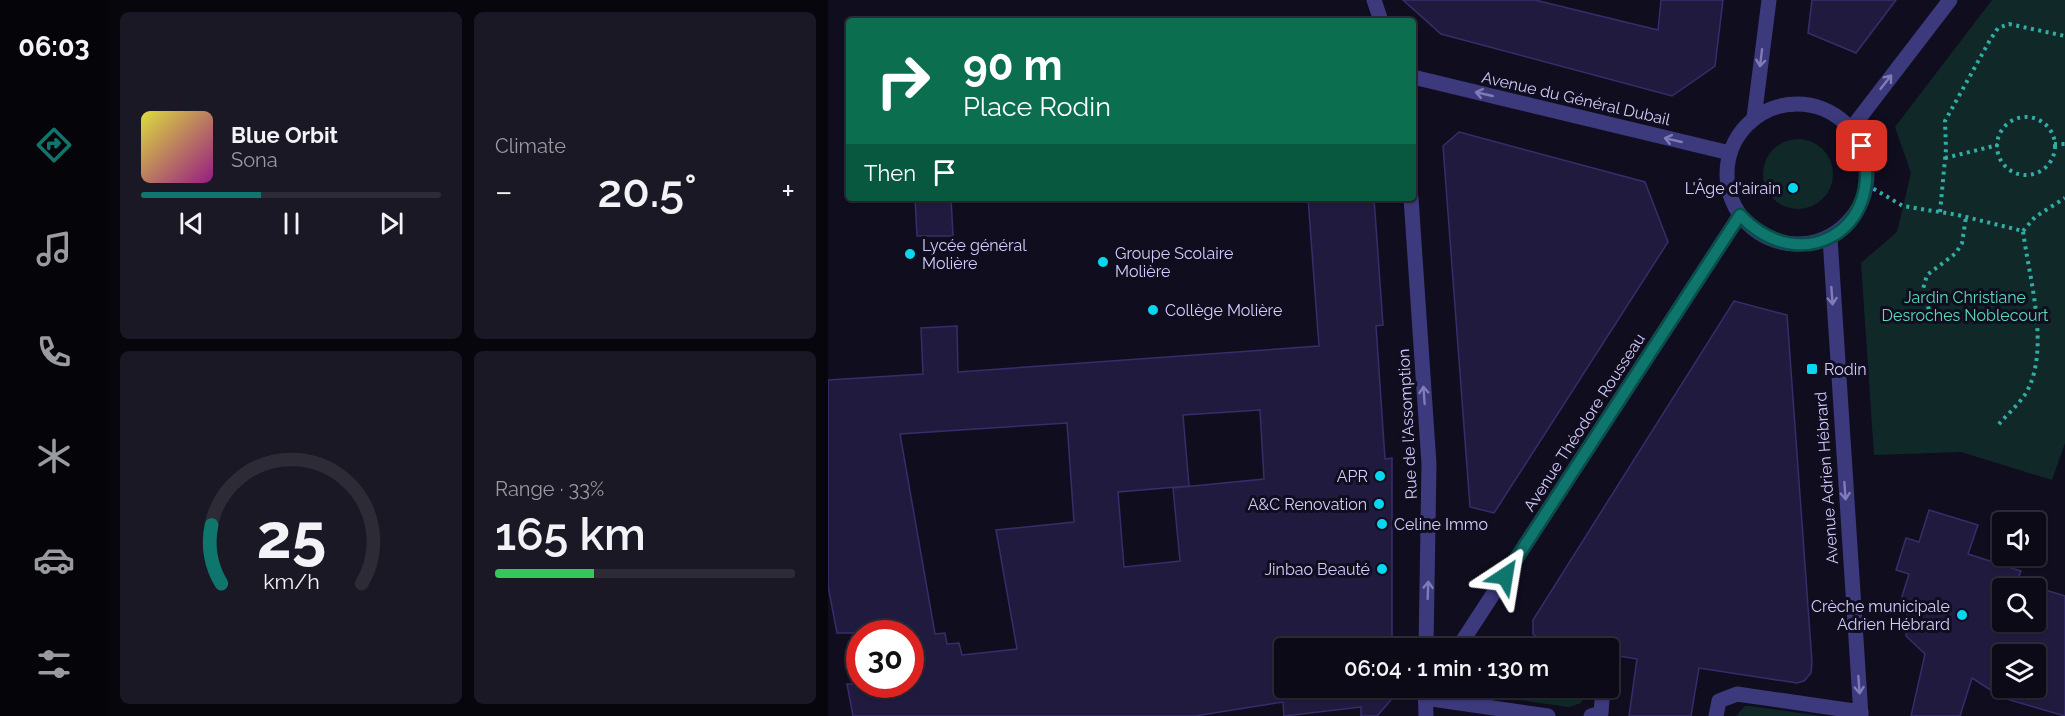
<!DOCTYPE html>
<html lang="en">
<head>
<meta charset="utf-8">
<style>
  :root { --surface:#0c0a17; --page:#1a1824; --text:#f1f3f6; --muted:#9a9aa1; --line:#2c2b36; --accent:#0f766e }
  body { margin:0; font-family:Raleway,sans-serif; background:var(--page); color:var(--text); height:100vh; display:flex; flex-direction:column; font-size:22px; white-space:nowrap }
  * { box-sizing:border-box; margin:0 }
  p { font-size:20px; color:var(--muted) }
  .icon { flex:none; width:33px; height:33px; fill:none; stroke:currentColor; stroke-width:2; stroke-linecap:round; stroke-linejoin:round }
  .map { position:relative; flex:1; overflow:hidden }
  .drawer { display:flex; flex-direction:column; gap:12px; padding:12px; background:#07060d; width:720px }
  .drawer>* { flex:none }
  .guide { position:absolute; left:18px; top:18px; width:570px; height:183px; border-radius:6px; box-shadow:0 2px 4px #0004,0 0 0 2px var(--line); background:#0b6e4f; color:#fff; overflow:hidden }
  .tools { position:absolute; left:1164px; top:512px; display:grid; gap:12px }
  .tools a { display:grid; place-items:center; width:54px; height:54px; border-radius:6px; background:var(--surface); box-shadow:0 2px 4px #0004,0 0 0 2px var(--line); font-size:30px }
  .speed { position:absolute; left:18px; top:620px; display:flex; gap:12px; font-size:30px; font-weight:700; text-align:center }
  .speed>* { display:grid; place-content:center; width:78px; height:78px; border-radius:50%; background:var(--surface); box-shadow:0 2px 4px #0004,0 0 0 2px var(--line); line-height:1 }
  .speed .limit { border:9px solid #d22; background:#fff; color:#111 }
  .pin { position:absolute; display:grid; place-items:center; width:51px; height:51px; color:#fff; margin:-26px; border-radius:12px; box-shadow:0 3px 9px #0006 }
  .me { position:absolute; width:66px; margin:-33px; rotate:33deg; stroke-linejoin:round; filter:drop-shadow(0 0 4px #0008) }
  .turn { display:flex; align-items:center; gap:21px; height:126px; padding:0 18px; font-size:27px }
  .turn .icon { width:78px; height:78px; stroke-width:2.5 }
  .turn b { display:block; font-size:42px; line-height:51px }
  .then { display:flex; align-items:center; height:57px; padding:0 18px; background:#0003; gap:12px; font-size:22px }
  .big { font-size:45px; font-weight:600; line-height:1.1 }
  .drawer .widget { flex:1; display:flex; flex-direction:column; justify-content:center; gap:9px; min-width:0; padding:0 21px; border-radius:9px; background:var(--page) }
  .drawer .dial { align-items:center; gap:0 }
  .dial svg { height:156px; overflow:visible; fill:none; stroke:var(--line); stroke-width:7; stroke-linecap:round; text-anchor:middle }
  .dial text { fill:var(--text); stroke:none }
  .song { display:flex; align-items:center; gap:18px }
  .cover { width:72px; height:72px; border-radius:9px; background:linear-gradient(135deg,hsl(60 70% 55%),hsl(310 70% 35%)) }
  .played { height:6px; border-radius:3px; background:linear-gradient(90deg,var(--accent) 40%,var(--line) 40%) }
  .keys { display:flex; justify-content:space-around; direction:ltr }
  .heat { display:flex; justify-content:space-between; align-items:center; font-size:33px; direction:ltr }
  .charge { height:9px; border-radius:4px; background:linear-gradient(90deg,#34c759 33%,var(--line) 0) }
  .drawer .tiles { flex:1; display:grid; gap:12px; grid-template-columns:repeat(2,1fr) }
  .trip { position:absolute; left:446px; top:638px; width:345px; height:60px; border-radius:6px; background:var(--surface); box-shadow:0 2px 4px #0004,0 0 0 2px var(--line); font-weight:600; line-height:60px; text-align:center }
  main { display:flex; flex:1; min-height:0 }
  .menu { display:flex; flex-direction:column; width:108px; justify-content:space-around; align-items:center; background:#050409; color:var(--muted) }
  .menu .icon { width:42px; height:42px }
  .menu .on { color:var(--accent) }
  .menu b { font-size:27px; color:var(--text) }
  .map>svg:first-child { display:block }
</style>
</head>
<body>
<main>
<nav class="menu">
<b>06:03</b>
<svg class="icon on" aria-label="directions" viewBox="0 0 24 24"><path d="M12 3l9 9-9 9-9-9zM9 14v-3h6M13 9l2 2-2 2"/></svg>
<svg class="icon" aria-label="music" viewBox="0 0 24 24"><path d="M9 18V5l10-2v13"/><circle cx="6" cy="18" r="3"/><circle cx="16" cy="16" r="3"/></svg>
<svg class="icon" aria-label="phone" viewBox="0 0 24 24"><path d="M5 4h4l2 5-3 2q2 4 5 5l2-3 5 2v4C11 20 4 13 5 4z"/></svg>
<svg class="icon" aria-label="climate" viewBox="0 0 24 24"><path d="M12 3v18M4 7l16 10M4 17L20 7"/></svg>
<svg class="icon" aria-label="car" viewBox="0 0 24 24"><path d="M5 17H2v-5l4-1 3-4h7l3 4 3 1v5h-3M9 17h6M6 11h13"/><circle cx="7" cy="17" r="2"/><circle cx="17" cy="17" r="2"/></svg>
<svg class="icon" aria-label="filters" viewBox="0 0 24 24"><path d="M4 7h16M4 17h16"/><circle cx="9" cy="7" r="2"/><circle cx="15" cy="17" r="2"/></svg>
</nav>
<section class="drawer">
<div class="tiles">
<div class="widget">
<div class="song"><i class="cover"></i><div><b>Blue Orbit</b><p>Sona</p></div></div>
<div class="played"></div>
<div class="keys"><svg class="icon" aria-label="previous" viewBox="0 0 24 24"><path d="M18 5L8 12l10 7zM5 5v14"/></svg><svg class="icon" aria-label="pause" viewBox="0 0 24 24"><path d="M8 5v14M16 5v14"/></svg><svg class="icon" aria-label="next" viewBox="0 0 24 24"><path d="M6 5l10 7-10 7zM19 5v14"/></svg></div>
</div>
<div class="widget"><p>Climate</p>
<div class="heat"><a>−</a><b class="big">20.5°</b><a>+</a></div>
</div>
<div class="widget dial"><svg viewBox="0 0 100 80">
<path d="M14 69A42 42 0 1 1 86 69"/>
<path d="M14 69A42 42 0 0 1 9 39" stroke="#0f766e"/>
<text x="50" y="56" font-size="32" font-weight="700">25</text>
<text x="50" y="72" font-size="11">km/h</text>
</svg></div>
<div class="widget"><p>Range · 33%</p><b class="big">165 km</b><div class="charge"></div></div>
</div>
</section>
<div class="map">
<svg width="1237" height="716" viewBox="0 0 1237 716">
  <rect width="100%" height="100%" fill="#100d1f"/>
  <g fill="#102928">
    <polygon points="1164,0 1237,0 1237,443 1224,480 1133,452 1046,455 1033,263 1069,232 1083,173 1067,127"/>
    <circle cx="970" cy="174" r="35"/>
    <polygon points="662,687 757,687 758,695 753,703 741,707 670,697"/>
    <polygon points="917,706 922,706 994,716 908,716"/>
  </g>
  <g fill="#211a3f" stroke="#392c6b" stroke-width="1.5" fill-rule="evenodd">
    <polygon points="575,0 707,0 830,30 833,0 895,0 887,66 844,96 613,34"/>
    <polygon points="984,0 1068,0 1028,53 980,33"/>
    <polygon points="631,132 817,182 840,242 666,513 642,507 615,146"/>
    <polygon points="87,198 123,198 125,236 89,236"/>
    <path d="M480,198h66l9,127 -7,1 9,133 7,-1v190h-108v39h107v13l-14,16h-16v-9l-77,9 -1,-14 -88,14h-342l-6,-32h63v-51h-73l-9,-47v-206l95,-6 -2,-46 36,-2 1,46 361,-26zM432,410l4,69 -91,9 7,73 -56,6 -6,-75 71,-6 -6,-71zM239,423l7,99 -78,8 21,119 -55,6 -3,-12 -12,1 -2,-11 -10,1 -35,-200z"/>
    <polygon points="906,301 959,315 984,662 983,673 976,681 969,683 871,668 863,716 801,716 809,659 780,654 780,648 745,648 717,643 705,634 705,620"/>
    <path d="M1101,510l49,15 -10,29 53,17 -4,10 48,15v120l-62,-18 -31,-20 -12,38h-49l14,-62 -19,-18 1,-28 -8,-2 10,-32 -13,-4 10,-32 13,4zM1174,588h34v33h-34zM1174,654h34v33h-34z"/>
  </g>
  <g fill="none" stroke-linecap="round" stroke-linejoin="round">
    <g stroke="#31ada5" stroke-width="4" stroke-dasharray="3 4.5" stroke-linecap="butt">
      <circle cx="1198" cy="146" r="29"/>
      <polyline points="1226,144 1237,144"/>
      <polyline points="1117,158 1170,145"/>
      <path d="M1039,185l36,21 55,9 65,16c6,47 28,119 3,162 -7,11 -19,22 -28,32"/>
      <polyline points="1112,212 1118,149 1117,121 1162,40 1170,28 1181,24 1237,36"/>
      <polyline points="1195,231 1207,217 1237,198"/>
      <polyline points="1114,316 1101,310 1095,289 1099,275 1128,253 1134,243 1138,217"/>
    </g>
    <g stroke="#3c397d" stroke-width="15">
      <polyline points="597,698 720,716"/>
      <polyline points="763,716 773,713 775,687"/>
      <polyline points="888,716 891,701 909,694 1033,712"/>
    </g>
    <g stroke="#3c397d" stroke-width="15">
      <polyline points="546,0 553,21"/>
      <polyline points="585,77 902,153"/>
      <circle cx="969" cy="174" r="70"/>
      <polyline points="926,118 941,0"/>
      <polyline points="1023,129 1122,0"/>
      <polyline points="583,198 601,464 598,648"/>
      <polyline points="1002,238 1033,716"/>
      <polyline points="630,648 912,215"/>
      <polyline points="597,687 598,716"/>
    </g>
  </g>
  <defs><path id="oneway-shaft" d="M-6 0H5M1.5-3L5.5 0L1.5 3" fill="none" stroke-width="1.6" stroke-linecap="round" stroke-linejoin="round" transform="scale(1.5)"/></defs>
  <g stroke="#807cb7">
    <use href="#oneway-shaft" transform="translate(933 58) rotate(97)"/>
    <use href="#oneway-shaft" transform="translate(1058 82) rotate(-52)"/>
    <use href="#oneway-shaft" transform="translate(656 94) rotate(-167)"/>
    <use href="#oneway-shaft" transform="translate(845 140) rotate(-167)"/>
    <use href="#oneway-shaft" transform="translate(1004 296) rotate(86)"/>
    <use href="#oneway-shaft" transform="translate(596 395) rotate(-94)"/>
    <use href="#oneway-shaft" transform="translate(1017 491) rotate(86)"/>
    <use href="#oneway-shaft" transform="translate(600 590) rotate(-88)"/>
    <use href="#oneway-shaft" transform="translate(1031 685) rotate(86)"/>
  </g>
  <g fill="none" stroke-linecap="round" stroke-linejoin="round">
    <g stroke="#0a4d48" stroke-width="15">
      <path id="route" d="M677,576l235,-361c60,64 146,15 122,-69"/>
    </g>
    <use href="#route" stroke="#0f766e" stroke-width="10"/>
  </g>
  <g fill="#07d8ef" stroke="#100d1f" stroke-width="2">
    <circle cx="965" cy="188" r="6"/>
    <circle cx="82" cy="254" r="6"/>
    <circle cx="275" cy="262" r="6"/>
    <circle cx="325" cy="310" r="6"/>
    <rect x="978" y="363" width="12" height="12" rx="3"/>
    <circle cx="552" cy="476" r="6"/>
    <circle cx="551" cy="504" r="6"/>
    <circle cx="554" cy="524" r="6"/>
    <circle cx="554" cy="569" r="6"/>
    <circle cx="1134" cy="615" r="6"/>
  </g>
  <g text-anchor="middle" stroke-width="6" stroke-linejoin="round" paint-order="stroke">
    <g font-size="16" fill="#d2cdfe" stroke="#100d1f">
      <text transform="translate(748 98) rotate(13)" y="6">Avenue du Général Dubail</text>
      <text transform="translate(756 422) rotate(-57)" y="6">Avenue Théodore Rousseau</text>
      <text transform="translate(579 424) rotate(-93)" y="6">Rue de l'Assomption</text>
      <text transform="translate(998 478) rotate(-94)" y="6">Avenue Adrien Hébrard</text>
    </g>
    <g font-size="16" fill="#d2cdfe" stroke="#100d1f" text-anchor="end">
      <text x="953" y="194">L'Âge d'airain</text>
      <text x="94" y="251" text-anchor="start">Lycée général<tspan x="94" dy="18">Molière</tspan></text>
      <text x="287" y="259" text-anchor="start">Groupe Scolaire<tspan x="287" dy="18">Molière</tspan></text>
      <text x="337" y="316" text-anchor="start">Collège Molière</text>
      <text x="996" y="375" text-anchor="start">Rodin</text>
      <text x="540" y="482">APR</text>
      <text x="539" y="510">A&amp;C Renovation</text>
      <text x="566" y="530" text-anchor="start">Celine Immo</text>
      <text x="542" y="575">Jinbao Beauté</text>
      <text x="1122" y="612">Crèche municipale<tspan x="1122" dy="18">Adrien Hébrard</tspan></text>
    </g>
    <g font-size="16" fill="#5bdbbb" stroke="#100d1f">
      <text x="1137" y="303">Jardin Christiane<tspan x="1137" dy="18">Desroches Noblecourt</tspan></text>
    </g>
  </g>
</svg>
<div class="tools">
<a><svg class="icon" aria-label="sound" viewBox="0 0 24 24"><path d="M4 9h4l5-4v14l-5-4H4zM17 9q2 3 0 6"/></svg></a>
<a><svg class="icon" aria-label="search" viewBox="0 0 24 24"><circle cx="10" cy="10" r="6"/><path d="M15 15l6 6"/></svg></a>
<a><svg class="icon" aria-label="layers" viewBox="0 0 24 24"><path d="M12 4l9 5-9 5-9-5zM3 14l9 5 9-5"/></svg></a>
</div>
<div class="speed"><div class="limit">30</div></div>
<div class="pin" style="left:1034px;top:146px;background:#d93025"><svg class="icon" aria-label="arrive" viewBox="0 0 24 24"><path d="M6 21V4h12l-3 4 3 4H6"/></svg></div>
<svg class="me" style="left:677px;top:576px" viewBox="-20 -20 40 40"><path d="M0-17L14 15 0 8-14 15z" fill="#0f766e" stroke="#fff" stroke-width="4"/></svg>
<div class="trip">06:04 · 1 min · 130 m</div>
<div class="guide">
<div class="turn"><svg class="icon" aria-label="right" viewBox="0 0 24 24"><path d="M7 20v-9h11M14 6l5 5-5 5"/></svg><div><b>90 m</b>Place Rodin</div></div>
<div class="then">Then<svg class="icon" aria-label="arrive" viewBox="0 0 24 24"><path d="M6 21V4h12l-3 4 3 4H6"/></svg></div>
</div>
</div>
</main>
</body>
</html>
